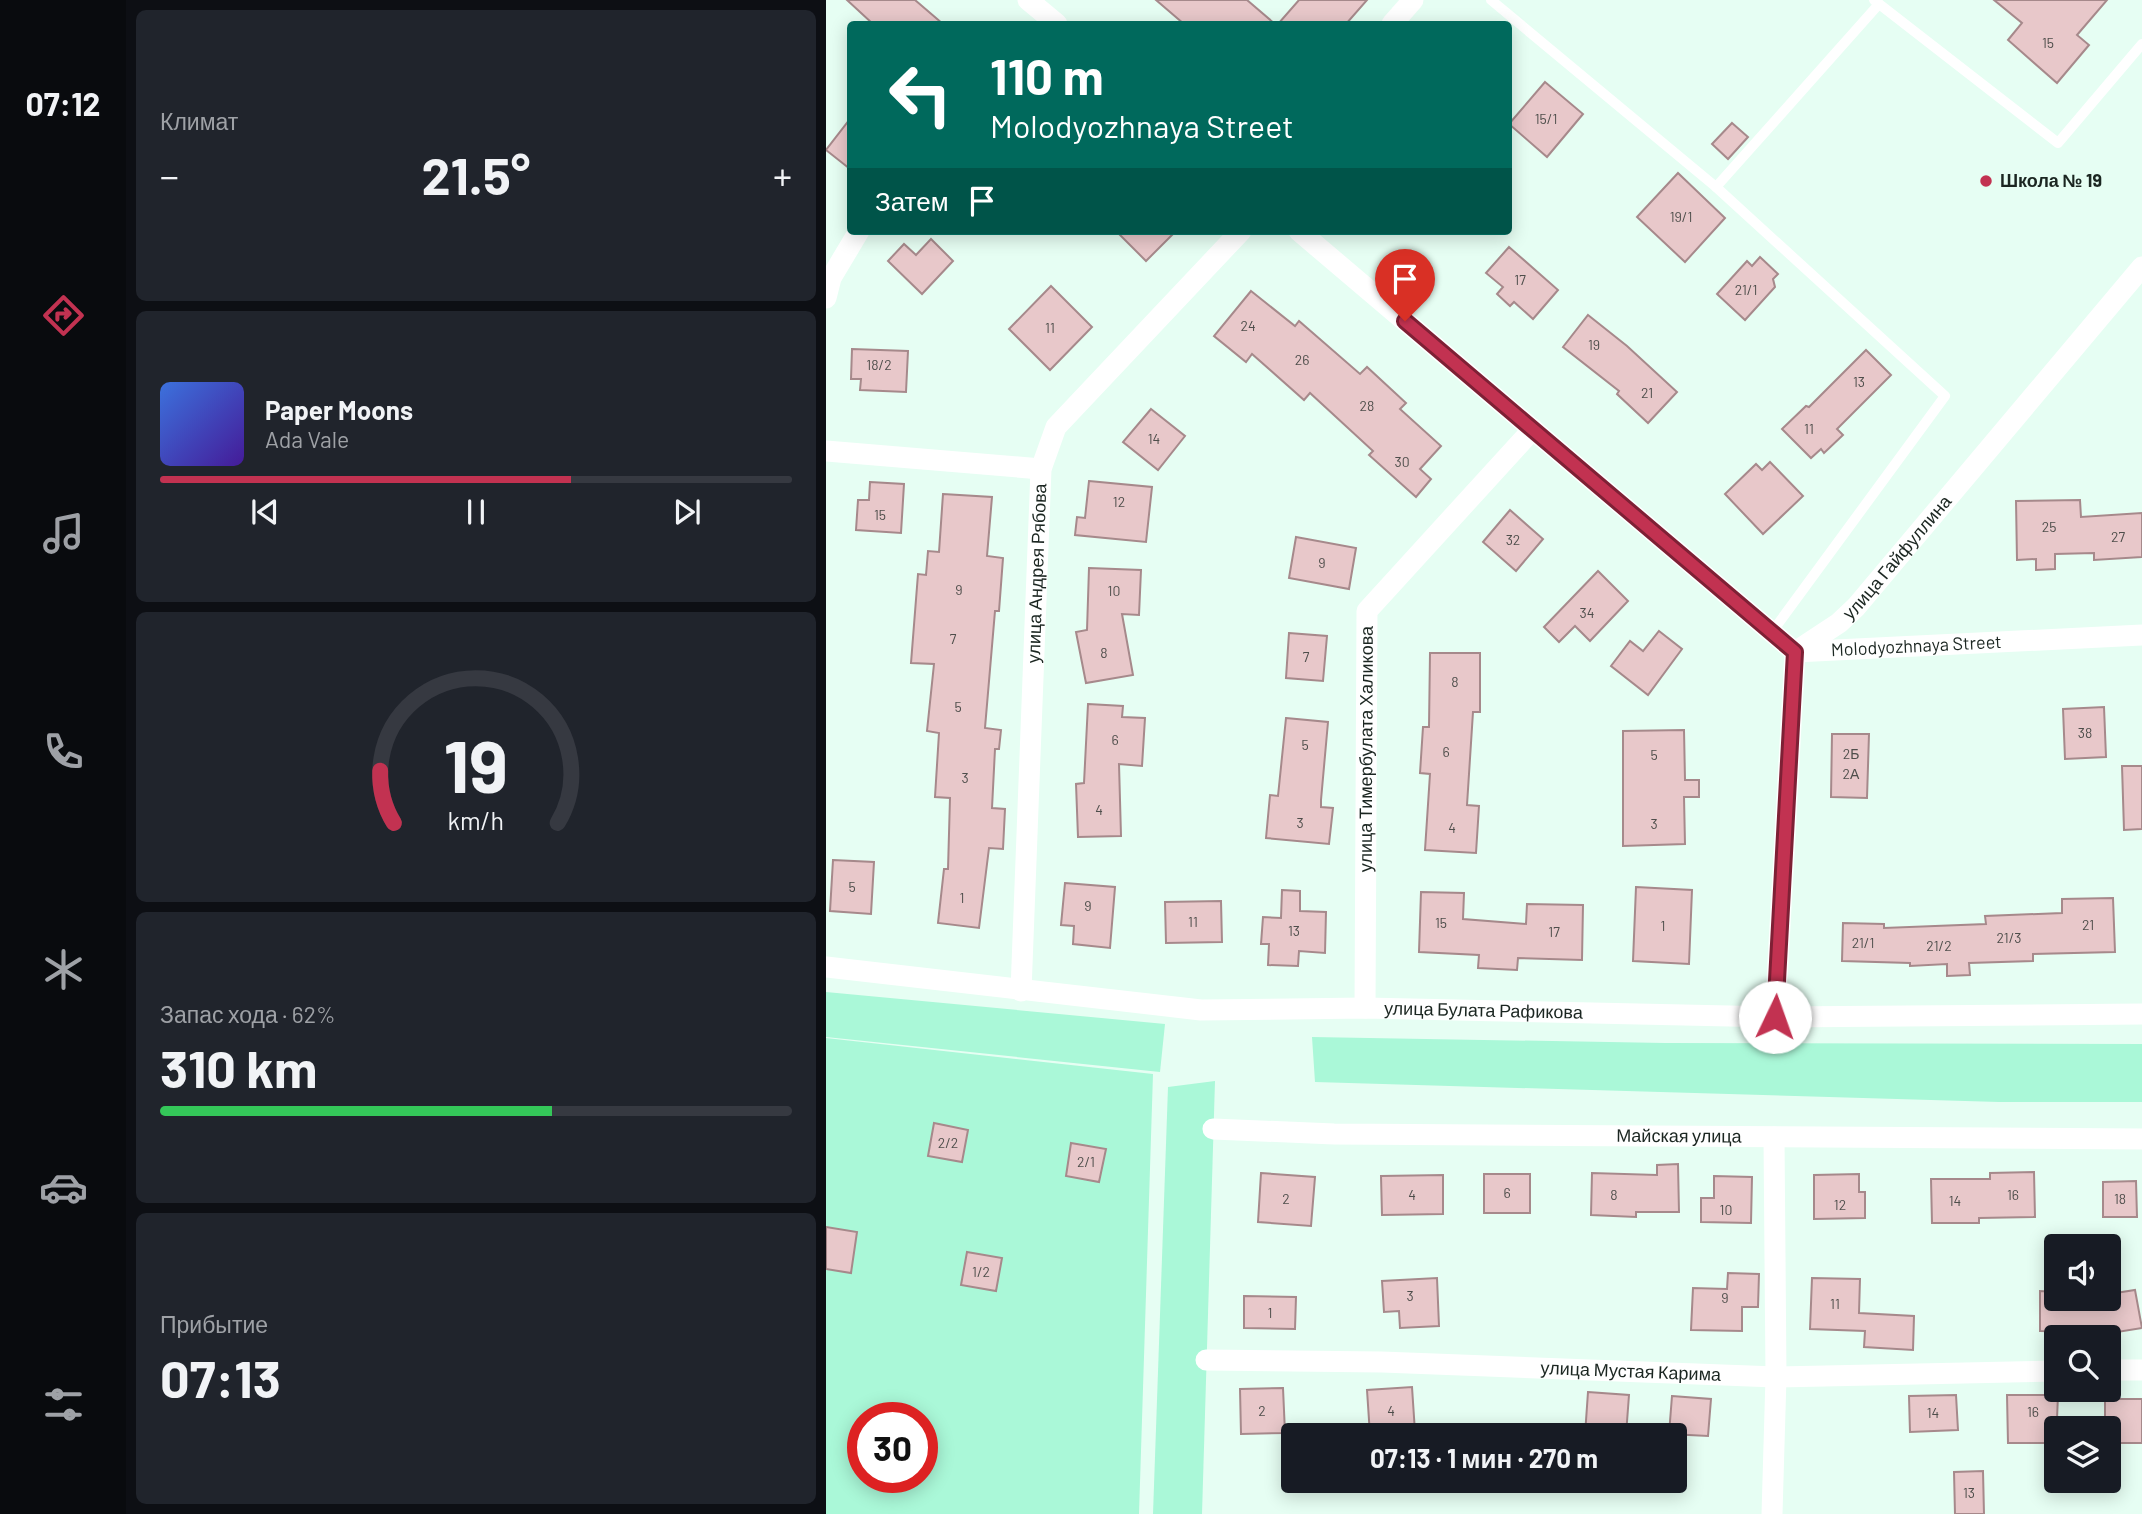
<!DOCTYPE html>
<html lang="ru">
<head>
<meta charset="utf-8">
<style>
  :root { --surface:#171b24; --page:#20242c; --text:#f1f3f6; --muted:#9ea1a6; --line:#363941; --accent:#c23251 }
  body { margin:0; font-family:Barlow,sans-serif; background:var(--page); color:var(--text); height:100vh; display:flex; flex-direction:column; font-size:26px; white-space:nowrap }
  * { box-sizing:border-box; margin:0 }
  p { font-size:23px; color:var(--muted) }
  .icon { flex:none; width:38px; height:38px; fill:none; stroke:currentColor; stroke-width:2; stroke-linecap:round; stroke-linejoin:round }
  .map { position:relative; flex:1; overflow:hidden }
  .side { display:flex; flex-direction:column; gap:10px; padding:10px; background:#0d0f14; width:700px }
  .side>* { flex:none }
  .banner { position:absolute; left:21px; top:21px; width:665px; height:214px; border-radius:7px; box-shadow:0 4px 18px #0003; background:#00695c; color:#fff; overflow:hidden }
  .tools { position:absolute; left:1218px; top:1234px; display:grid; gap:14px }
  .tools a { display:grid; place-items:center; width:77px; height:77px; border-radius:7px; background:var(--surface); box-shadow:0 4px 18px #0003; font-size:35px }
  .speed { position:absolute; left:21px; top:1402px; display:flex; gap:14px; font-size:35px; font-weight:700; text-align:center }
  .speed>* { display:grid; place-content:center; width:91px; height:91px; border-radius:50%; background:var(--surface); box-shadow:0 4px 18px #0003; line-height:1 }
  .speed .limit { border:10px solid #d22; background:#fff; color:#111 }
  .pin { position:absolute; display:grid; place-items:center; width:60px; height:60px; color:#fff; margin:-72px -30px; border-radius:50% 50% 50% 0; rotate:-45deg; box-shadow:0 0 7px #0007 }
  .pin .icon { rotate:45deg }
  .me { position:absolute; width:77px; margin:-38px; rotate:3deg; stroke-linejoin:round; filter:drop-shadow(0 0 5px #0008) }
  .turn { display:flex; align-items:center; gap:24px; height:147px; padding:0 28px; font-size:32px }
  .turn .icon { width:91px; height:91px; stroke-width:2.5 }
  .turn b { display:block; font-size:49px; line-height:60px }
  .then { display:flex; align-items:center; height:66px; padding:0 28px; background:#0003; gap:14px; font-size:26px }
  .big { font-size:52px; font-weight:700; line-height:1.1 }
  .side .card { flex:1; display:flex; flex-direction:column; justify-content:center; gap:10px; min-width:0; padding:0 24px; border-radius:10px; background:var(--page) }
  .side .dial { align-items:center; gap:0 }
  .dial svg { height:182px; overflow:visible; fill:none; stroke:var(--line); stroke-width:7; stroke-linecap:round; text-anchor:middle }
  .dial text { fill:var(--text); stroke:none }
  .song { display:flex; align-items:center; gap:21px }
  .cover { width:84px; height:84px; border-radius:10px; background:linear-gradient(135deg,hsl(220 70% 55%),hsl(260 70% 35%)) }
  .played { height:7px; border-radius:4px; background:linear-gradient(90deg,var(--accent) 65%,var(--line) 65%) }
  .keys { display:flex; justify-content:space-around; direction:ltr }
  .heat { display:flex; justify-content:space-between; align-items:center; font-size:38px; direction:ltr }
  .charge { height:10px; border-radius:5px; background:linear-gradient(90deg,#34c759 62%,var(--line) 0) }
  .trip { position:absolute; left:455px; top:1423px; width:406px; height:70px; border-radius:7px; background:var(--surface); box-shadow:0 4px 18px #0003; font-weight:700; line-height:70px; text-align:center }
  main { display:flex; flex:1; min-height:0 }
  .tabs { display:flex; flex-direction:column; width:126px; justify-content:space-around; align-items:center; background:#090b0e; color:var(--muted) }
  .tabs .icon { width:49px; height:49px }
  .tabs .on { color:var(--accent) }
  .tabs b { font-size:32px; color:var(--text) }
  .map>svg:first-child { display:block }
</style>
</head>
<body>
<main>
<nav class="tabs">
<b>07:12</b>
<svg class="icon on" aria-label="directions" viewBox="0 0 24 24"><path d="M12 3l9 9-9 9-9-9zM9 14v-3h6M13 9l2 2-2 2"/></svg>
<svg class="icon" aria-label="music" viewBox="0 0 24 24"><path d="M9 18V5l10-2v13"/><circle cx="6" cy="18" r="3"/><circle cx="16" cy="16" r="3"/></svg>
<svg class="icon" aria-label="phone" viewBox="0 0 24 24"><path d="M5 4h4l2 5-3 2q2 4 5 5l2-3 5 2v4C11 20 4 13 5 4z"/></svg>
<svg class="icon" aria-label="climate" viewBox="0 0 24 24"><path d="M12 3v18M4 7l16 10M4 17L20 7"/></svg>
<svg class="icon" aria-label="car" viewBox="0 0 24 24"><path d="M5 17H2v-5l4-1 3-4h7l3 4 3 1v5h-3M9 17h6M6 11h13"/><circle cx="7" cy="17" r="2"/><circle cx="17" cy="17" r="2"/></svg>
<svg class="icon" aria-label="filters" viewBox="0 0 24 24"><path d="M4 7h16M4 17h16"/><circle cx="9" cy="7" r="2"/><circle cx="15" cy="17" r="2"/></svg>
</nav>
<section class="side">
<div class="card"><p>Климат</p>
<div class="heat"><a>−</a><b class="big">21.5°</b><a>+</a></div>
</div>
<div class="card">
<div class="song"><i class="cover"></i><div><b>Paper Moons</b><p>Ada Vale</p></div></div>
<div class="played"></div>
<div class="keys"><svg class="icon" aria-label="previous" viewBox="0 0 24 24"><path d="M18 5L8 12l10 7zM5 5v14"/></svg><svg class="icon" aria-label="pause" viewBox="0 0 24 24"><path d="M8 5v14M16 5v14"/></svg><svg class="icon" aria-label="next" viewBox="0 0 24 24"><path d="M6 5l10 7-10 7zM19 5v14"/></svg></div>
</div>
<div class="card dial"><svg viewBox="0 0 100 80">
<path d="M14 69A42 42 0 1 1 86 69"/>
<path d="M14 69A42 42 0 0 1 8 46" stroke="#c23251"/>
<text x="50" y="56" font-size="32" font-weight="700">19</text>
<text x="50" y="72" font-size="11">km/h</text>
</svg></div>
<div class="card"><p>Запас хода · 62%</p><b class="big">310 km</b><div class="charge"></div></div>
<div class="card"><p>Прибытие</p><b class="big">07:13</b></div>
</section>
<div class="map">
<svg width="1316" height="1514" viewBox="0 0 1316 1514">
  <rect width="100%" height="100%" fill="#e6fef3"/>
  <g fill="#aaf8d8" fill-rule="evenodd">
    <polygon points="0,992 339,1024 334,1072 0,1037"/>
    <polygon points="486,1037 839,1043 1316,1044 1316,1102 1173,1102 489,1082"/>
    <path d="M0,1038l327,36 -14,440h-313zM37,1418h59v59h-59z"/>
    <polygon points="389,1081 376,1514 327,1514 342,1087"/>
  </g>
  <g fill="#e8c8ca" stroke="#a6898b" stroke-width="2">
    <polygon points="21,0 89,0 117,24 47,24"/>
    <polygon points="330,0 421,0 449,24 358,24"/>
    <polygon points="473,0 541,0 520,24 452,24"/>
    <polygon points="1168,0 1281,0 1251,35 1263,45 1231,83 1182,40 1196,23"/>
    <polygon points="719,82 757,114 721,157 683,124"/>
    <polygon points="24,119 24,169 0,150"/>
    <polygon points="906,123 922,137 902,159 886,144"/>
    <polygon points="852,173 899,218 859,262 811,217"/>
    <polygon points="290,231 350,231 320,261"/>
    <polygon points="105,239 127,261 96,294 62,261 78,244 90,255"/>
    <polygon points="683,247 732,290 707,319 688,302 684,306 671,294 677,287 660,273"/>
    <polygon points="934,257 952,274 947,279 949,287 919,320 891,294 921,261 926,266"/>
    <polygon points="225,286 266,327 224,370 183,329"/>
    <polygon points="425,291 469,326 473,321 534,374 541,367 580,403 574,409 615,446 594,469 605,479 590,497 543,455 547,451 484,393 478,400 426,354 420,362 388,336"/>
    <polygon points="762,315 801,346 851,392 822,423 791,394 793,391 737,347"/>
    <polygon points="26,349 82,351 80,392 34,390 35,379 25,379"/>
    <polygon points="1040,350 1065,375 1011,429 1017,435 998,453 995,449 985,458 956,429 980,406 983,407"/>
    <polygon points="325,409 359,436 332,470 297,442"/>
    <polygon points="944,462 977,496 937,534 899,494 930,464 936,470"/>
    <polygon points="263,481 326,487 320,542 249,535 251,517 259,518"/>
    <polygon points="44,482 78,484 75,533 30,530 32,500 43,500"/>
    <polygon points="117,494 166,497 161,556 177,558 173,611 169,611 159,728 175,730 173,749 169,749 166,808 179,809 177,849 163,848 153,928 112,923 118,869 122,869 124,798 109,797 113,733 101,731 108,664 85,663 92,574 100,575 102,551 113,552"/>
    <polygon points="1254,500 1255,517 1316,513 1316,557 1268,560 1268,553 1229,554 1229,569 1210,570 1210,559 1191,560 1190,501"/>
    <polygon points="684,510 717,539 690,571 657,542"/>
    <polygon points="470,537 530,548 523,589 463,578"/>
    <polygon points="263,568 315,570 313,615 296,614 307,675 260,683 250,632 261,630"/>
    <polygon points="772,571 802,601 764,641 749,626 733,642 718,627"/>
    <polygon points="833,631 856,649 822,695 785,666 804,641 817,651"/>
    <polygon points="463,633 501,636 497,681 460,678"/>
    <polygon points="604,653 654,653 654,712 647,712 641,805 653,806 650,853 599,850 604,774 594,773 597,727 603,727"/>
    <polygon points="262,704 297,706 296,717 319,718 316,766 293,764 295,836 252,837 250,784 258,783"/>
    <polygon points="1278,707 1280,757 1239,759 1237,709"/>
    <polygon points="460,718 502,722 495,800 495,807 507,808 503,844 440,838 444,795 452,796"/>
    <polygon points="858,730 859,780 873,780 873,797 858,797 859,844 797,846 797,731"/>
    <polygon points="1006,734 1043,734 1041,798 1005,797"/>
    <polygon points="1296,766 1316,766 1316,829 1298,830"/>
    <polygon points="7,860 48,862 45,914 4,911"/>
    <polygon points="239,883 289,887 284,948 247,944 248,926 235,925"/>
    <polygon points="810,887 866,890 863,964 807,961"/>
    <polygon points="456,890 474,891 474,911 500,912 499,953 473,951 472,966 442,965 443,944 435,944 437,917 455,918"/>
    <polygon points="595,892 638,893 637,919 700,924 701,904 757,905 756,960 692,958 691,970 652,968 653,955 593,952"/>
    <polygon points="1287,898 1289,952 1207,954 1207,961 1143,963 1144,975 1121,976 1121,964 1084,966 1084,963 1016,961 1017,923 1058,924 1058,928 1160,924 1159,916 1236,913 1236,899"/>
    <polygon points="395,901 396,942 340,943 339,902"/>
    <polygon points="108,1123 142,1130 136,1162 102,1156"/>
    <polygon points="245,1143 280,1149 273,1182 240,1176"/>
    <polygon points="852,1164 853,1212 810,1212 810,1217 765,1215 766,1173 831,1175 831,1165"/>
    <polygon points="1208,1172 1209,1217 1153,1218 1153,1223 1106,1223 1105,1179 1164,1179 1164,1173"/>
    <polygon points="435,1173 489,1177 485,1226 432,1222"/>
    <rect x="658" y="1174" width="46" height="39"/>
    <polygon points="1033,1174 1033,1192 1039,1192 1039,1218 988,1219 988,1175"/>
    <polygon points="617,1175 617,1214 556,1215 555,1176"/>
    <polygon points="888,1176 926,1177 925,1223 875,1222 875,1198 888,1198"/>
    <polygon points="1310,1181 1311,1217 1277,1217 1277,1182"/>
    <polygon points="0,1227 31,1232 25,1273 0,1269"/>
    <polygon points="141,1252 176,1258 170,1291 135,1285"/>
    <polygon points="902,1273 933,1274 932,1307 916,1307 916,1331 865,1330 867,1288 901,1289"/>
    <polygon points="611,1278 613,1326 574,1328 573,1311 558,1312 556,1281"/>
    <polygon points="986,1278 1034,1279 1033,1313 1088,1316 1087,1350 1038,1347 1039,1331 984,1329"/>
    <polygon points="1309,1290 1316,1328 1273,1335 1272,1332 1214,1331 1214,1291 1230,1292 1230,1298 1283,1298 1283,1294"/>
    <polygon points="418,1296 470,1297 469,1329 418,1328"/>
    <polygon points="586,1387 589,1432 544,1435 541,1390"/>
    <polygon points="457,1388 459,1433 415,1434 414,1389"/>
    <polygon points="762,1392 803,1395 800,1435 759,1435"/>
    <polygon points="1130,1395 1132,1430 1084,1432 1083,1396"/>
    <polygon points="1181,1395 1232,1395 1230,1443 1182,1443"/>
    <polygon points="846,1396 885,1399 882,1436 843,1434"/>
    <polygon points="1279,1399 1316,1399 1316,1443 1283,1443 1283,1428 1279,1428"/>
    <polygon points="1157,1471 1158,1514 1129,1514 1128,1472"/>
  </g>
  <g fill="none" stroke-linecap="round" stroke-linejoin="round">
    <g stroke="#fff" stroke-width="10">
      <polyline points="665,0 890,187 1119,396 946,632"/>
      <polyline points="1048,0 1232,143 1316,44"/>
      <polyline points="890,187 1053,4"/>
    </g>
    <g stroke="#fff" stroke-width="21">
      <polyline points="202,0 231,24"/>
      <polyline points="566,24 587,0"/>
      <path id="s1" d="M473,231l496,421 347,-17"/>
      <polyline points="0,298 5,278 33,231"/>
      <polyline points="0,451 215,469"/>
      <path id="s2" d="M0,967l375,43 164,-2 410,9 367,-3"/>
      <path id="s3" d="M195,991l20,-522 15,-42 185,-196"/>
      <path id="s4" d="M539,1008l2,-397 166,-182"/>
      <path id="s5" d="M949,1017l20,-365 44,-29 17,-16 286,-340"/>
      <path id="s6" d="M387,1129l121,5 808,5"/>
      <path id="s7" d="M380,1360l176,2 394,15 280,-6"/>
      <polyline points="1283,1370 1316,1370"/>
      <polyline points="946,1514 950,1377 948,1137"/>
    </g>
  </g>
  <g fill="none" stroke-linecap="round" stroke-linejoin="round">
    <g stroke="#7e2035" stroke-width="18">
      <polyline id="route" points="579,321 969,652 949,1017"/>
    </g>
    <use href="#route" stroke="#c23251" stroke-width="12"/>
  </g>
  <circle fill="#c23251" stroke="#e6fef3" stroke-width="2.5" cx="1160" cy="181" r="7"/>
  <g text-anchor="middle" stroke-width="5" stroke-linejoin="round" paint-order="stroke">
    <g font-size="14" fill="#4e4e4b">
      <text x="1222" y="48">15</text>
      <text x="720" y="124">15/1</text>
      <text x="855" y="222">19/1</text>
      <text x="694" y="285">17</text>
      <text x="920" y="295">21/1</text>
      <text x="422" y="331">24</text>
      <text x="224" y="333">11</text>
      <text x="768" y="350">19</text>
      <text x="476" y="365">26</text>
      <text x="53" y="370">18/2</text>
      <text x="1033" y="387">13</text>
      <text x="821" y="398">21</text>
      <text x="541" y="411">28</text>
      <text x="983" y="434">11</text>
      <text x="328" y="444">14</text>
      <text x="576" y="467">30</text>
      <text x="293" y="507">12</text>
      <text x="54" y="520">15</text>
      <text x="1223" y="532">25</text>
      <text x="1292" y="542">27</text>
      <text x="687" y="545">32</text>
      <text x="496" y="568">9</text>
      <text x="133" y="595">9</text>
      <text x="288" y="596">10</text>
      <text x="761" y="618">34</text>
      <text x="127" y="644">7</text>
      <text x="278" y="658">8</text>
      <text x="480" y="662">7</text>
      <text x="629" y="687">8</text>
      <text x="132" y="712">5</text>
      <text x="1259" y="738">38</text>
      <text x="289" y="745">6</text>
      <text x="479" y="750">5</text>
      <text x="620" y="757">6</text>
      <text x="1025" y="759">2Б</text>
      <text x="828" y="760">5</text>
      <text x="1025" y="779">2А</text>
      <text x="139" y="783">3</text>
      <text x="273" y="815">4</text>
      <text x="474" y="828">3</text>
      <text x="828" y="829">3</text>
      <text x="626" y="833">4</text>
      <text x="26" y="892">5</text>
      <text x="136" y="903">1</text>
      <text x="262" y="911">9</text>
      <text x="367" y="927">11</text>
      <text x="615" y="928">15</text>
      <text x="1262" y="930">21</text>
      <text x="837" y="931">1</text>
      <text x="468" y="936">13</text>
      <text x="728" y="937">17</text>
      <text x="1183" y="943">21/3</text>
      <text x="1037" y="948">21/1</text>
      <text x="1113" y="951">21/2</text>
      <text x="122" y="1148">2/2</text>
      <text x="260" y="1167">2/1</text>
      <text x="681" y="1198">6</text>
      <text x="586" y="1200">4</text>
      <text x="788" y="1200">8</text>
      <text x="1187" y="1200">16</text>
      <text x="460" y="1204">2</text>
      <text x="1294" y="1204">18</text>
      <text x="1129" y="1206">14</text>
      <text x="1014" y="1210">12</text>
      <text x="900" y="1215">10</text>
      <text x="155" y="1277">1/2</text>
      <text x="584" y="1301">3</text>
      <text x="899" y="1303">9</text>
      <text x="1009" y="1309">11</text>
      <text x="444" y="1318">1</text>
      <text x="436" y="1416">2</text>
      <text x="565" y="1416">4</text>
      <text x="1207" y="1417">16</text>
      <text x="1107" y="1418">14</text>
      <text x="1143" y="1498">13</text>
    </g>
    <g font-size="18" font-weight="bold" fill="#1b2621" stroke="#e6fef3" text-anchor="start">
      <text x="1174" y="187">Школа № 19</text>
    </g>
    <g font-size="18" fill="#1b2621" stroke="#e6fef3">
      <text dy="6" stroke="none"><textPath href="#s5" startOffset="506">улица Гайфуллина</textPath></text>
      <text dy="6" stroke="none"><textPath href="#s3" startOffset="418">улица Андрея Рябова</textPath></text>
      <text dy="6" stroke="none"><textPath href="#s1" startOffset="772">Molodyozhnaya Street</textPath></text>
      <text dy="6" stroke="none"><textPath href="#s4" startOffset="259">улица Тимербулата Халикова</textPath></text>
      <text dy="6" stroke="none"><textPath href="#s2" startOffset="660">улица Булата Рафикова</textPath></text>
      <text dy="6" stroke="none"><textPath href="#s6" startOffset="466">Майская улица</textPath></text>
      <text dy="6" stroke="none"><textPath href="#s7" startOffset="425">улица Мустая Карима</textPath></text>
    </g>
  </g>
</svg>
<div class="tools">
<a><svg class="icon" aria-label="sound" viewBox="0 0 24 24"><path d="M4 9h4l5-4v14l-5-4H4zM17 9q2 3 0 6"/></svg></a>
<a><svg class="icon" aria-label="search" viewBox="0 0 24 24"><circle cx="10" cy="10" r="6"/><path d="M15 15l6 6"/></svg></a>
<a><svg class="icon" aria-label="layers" viewBox="0 0 24 24"><path d="M12 4l9 5-9 5-9-5zM3 14l9 5 9-5"/></svg></a>
</div>
<div class="speed"><div class="limit">30</div></div>
<div class="pin" style="left:579px;top:321px;background:#d93025"><svg class="icon" aria-label="arrive" viewBox="0 0 24 24"><path d="M6 21V4h12l-3 4 3 4H6"/></svg></div>
<svg class="me" style="left:949px;top:1017px" viewBox="-20 -20 40 40"><circle r="19" fill="#fff"/><path d="M0-13L10 11 0 6-10 11z" fill="#c23251"/></svg>
<div class="trip">07:13 · 1 мин · 270 m</div>
<div class="banner">
<div class="turn"><svg class="icon" aria-label="left" viewBox="0 0 24 24"><path d="M17 20v-9H6M10 6l-5 5 5 5"/></svg><div><b>110 m</b>Molodyozhnaya Street</div></div>
<div class="then">Затем<svg class="icon" aria-label="arrive" viewBox="0 0 24 24"><path d="M6 21V4h12l-3 4 3 4H6"/></svg></div>
</div>
</div>
</main>
</body>
</html>
